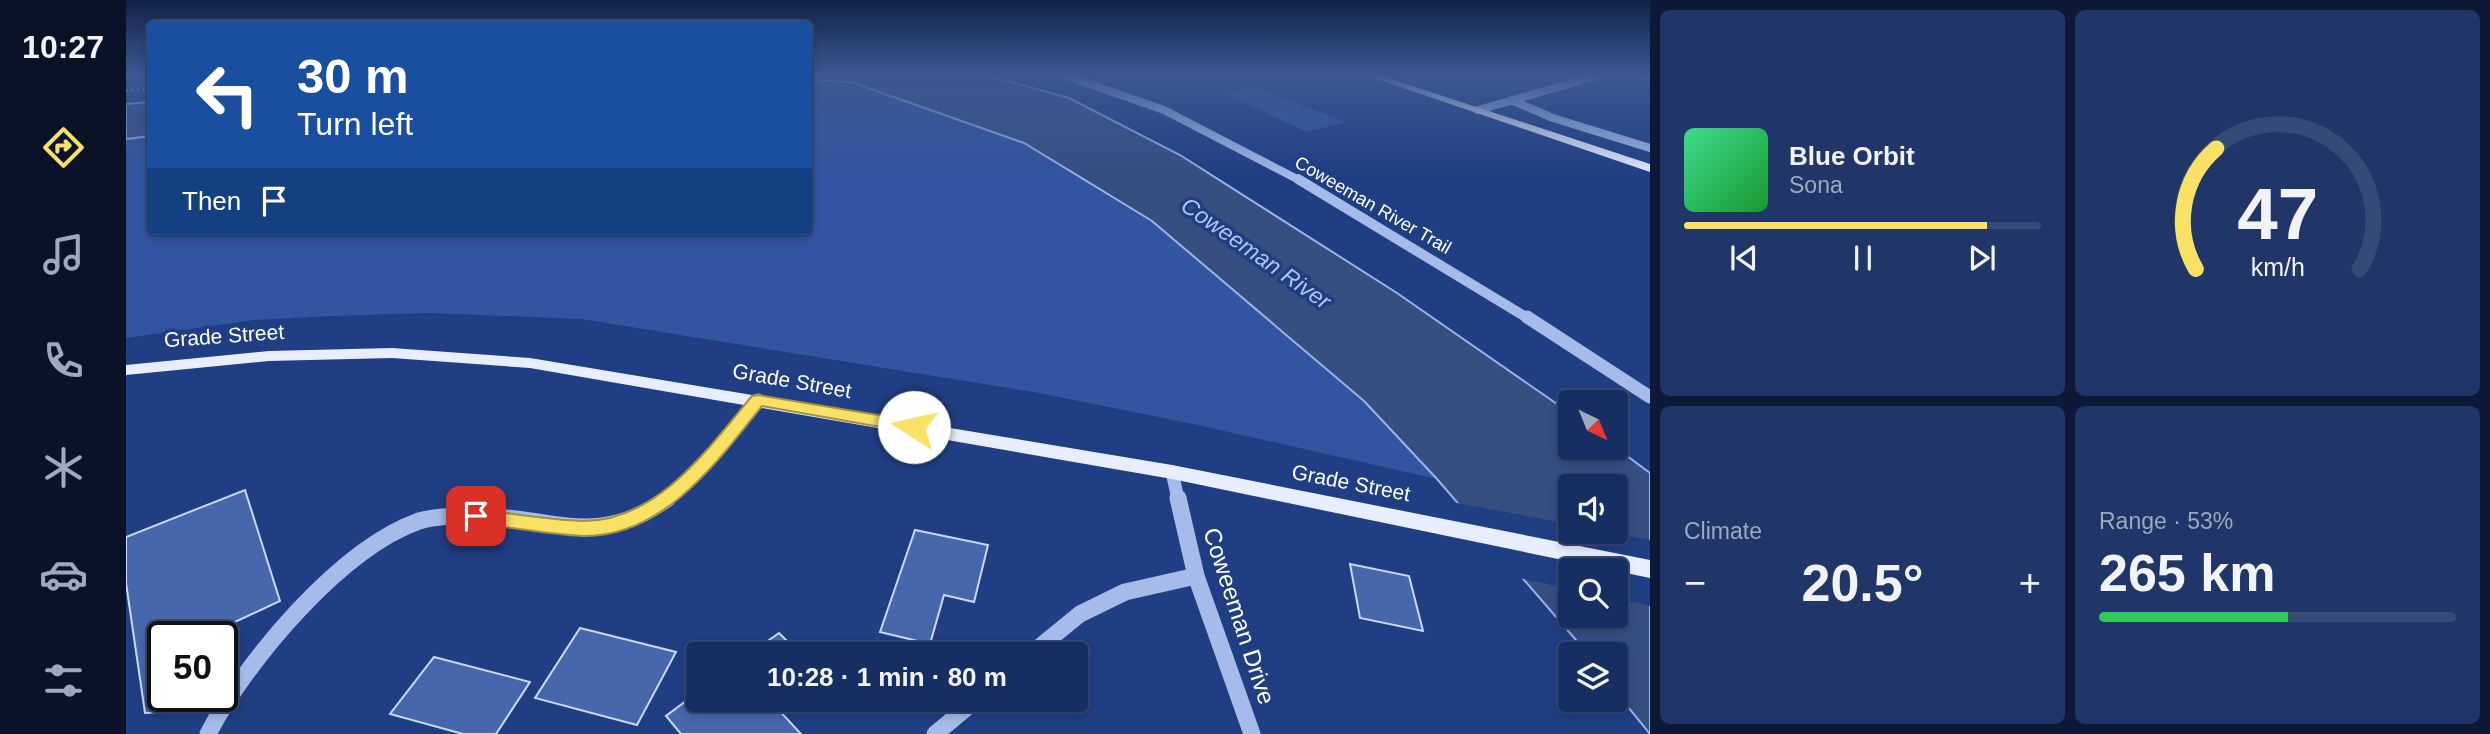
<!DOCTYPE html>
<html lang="en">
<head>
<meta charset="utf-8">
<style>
  :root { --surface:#172e62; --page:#203668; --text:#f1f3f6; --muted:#9ea8be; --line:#364a77; --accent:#f8e165 }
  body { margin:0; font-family:Arial,sans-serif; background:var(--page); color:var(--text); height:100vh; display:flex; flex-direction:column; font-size:26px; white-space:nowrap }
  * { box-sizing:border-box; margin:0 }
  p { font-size:23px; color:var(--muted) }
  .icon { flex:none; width:38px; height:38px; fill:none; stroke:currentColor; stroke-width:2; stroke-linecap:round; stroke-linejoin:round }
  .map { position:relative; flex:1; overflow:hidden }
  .side { display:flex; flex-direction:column; gap:10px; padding:10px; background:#0d1936; width:840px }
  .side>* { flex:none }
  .hud { position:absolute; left:21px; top:21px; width:665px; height:214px; border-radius:7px; box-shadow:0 4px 10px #0003,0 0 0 2px var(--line); background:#1a4fa0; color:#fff; overflow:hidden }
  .needle { width:46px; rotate:137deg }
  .tools { position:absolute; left:1432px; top:390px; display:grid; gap:14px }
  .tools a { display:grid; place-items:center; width:70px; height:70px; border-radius:7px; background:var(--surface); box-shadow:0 4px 10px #0003,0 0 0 2px var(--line); font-size:35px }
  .speed { position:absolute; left:21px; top:621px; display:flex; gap:14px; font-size:35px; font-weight:700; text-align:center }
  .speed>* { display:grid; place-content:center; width:91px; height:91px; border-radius:50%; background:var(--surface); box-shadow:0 4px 10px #0003,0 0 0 2px var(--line); line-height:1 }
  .speed .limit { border:4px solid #111; border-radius:10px; background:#fff; color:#111 }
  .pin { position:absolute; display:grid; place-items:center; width:60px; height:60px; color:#fff; margin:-30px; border-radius:14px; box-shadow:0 4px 10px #0006 }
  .me { position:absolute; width:77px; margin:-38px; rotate:280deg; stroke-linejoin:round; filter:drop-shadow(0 0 5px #0008) }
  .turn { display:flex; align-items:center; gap:24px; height:147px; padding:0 35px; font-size:32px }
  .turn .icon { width:91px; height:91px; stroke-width:2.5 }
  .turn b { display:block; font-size:49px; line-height:60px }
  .then { display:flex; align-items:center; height:66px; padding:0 35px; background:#0003; gap:14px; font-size:26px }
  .big { font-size:52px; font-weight:600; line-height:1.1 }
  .side .tile { flex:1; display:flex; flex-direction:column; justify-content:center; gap:10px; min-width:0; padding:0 24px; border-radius:10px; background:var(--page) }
  .side .dial { align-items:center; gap:0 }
  .dial svg { height:182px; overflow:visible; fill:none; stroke:var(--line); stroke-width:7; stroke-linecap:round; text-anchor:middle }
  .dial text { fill:var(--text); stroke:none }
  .song { display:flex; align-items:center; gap:21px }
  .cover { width:84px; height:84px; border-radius:10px; background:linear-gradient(135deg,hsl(150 70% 55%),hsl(130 70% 35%)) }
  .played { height:7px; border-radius:4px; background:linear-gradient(90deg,var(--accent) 85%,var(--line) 85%) }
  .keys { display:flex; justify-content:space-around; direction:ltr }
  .heat { display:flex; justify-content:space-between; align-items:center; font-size:38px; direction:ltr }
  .charge { height:10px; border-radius:5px; background:linear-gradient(90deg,#34c759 53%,var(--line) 0) }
  .side .tiles { flex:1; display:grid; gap:10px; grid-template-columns:repeat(2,1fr) }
  .trip { position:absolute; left:560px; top:642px; width:402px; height:70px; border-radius:7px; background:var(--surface); box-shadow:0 4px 10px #0003,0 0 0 2px var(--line); font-weight:600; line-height:70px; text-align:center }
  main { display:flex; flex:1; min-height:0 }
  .tab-bar { display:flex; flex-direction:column; width:126px; justify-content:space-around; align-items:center; background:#091227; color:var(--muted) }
  .tab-bar .icon { width:49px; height:49px }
  .tab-bar .on { color:var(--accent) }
  .tab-bar b { font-size:32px; color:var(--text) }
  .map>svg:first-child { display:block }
</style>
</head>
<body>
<main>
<nav class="tab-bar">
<b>10:27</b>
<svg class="icon on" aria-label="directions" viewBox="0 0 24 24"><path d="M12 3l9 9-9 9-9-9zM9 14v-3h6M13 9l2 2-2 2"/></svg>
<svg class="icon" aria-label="music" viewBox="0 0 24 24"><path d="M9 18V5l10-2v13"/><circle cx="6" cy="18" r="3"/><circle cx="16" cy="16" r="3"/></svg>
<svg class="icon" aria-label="phone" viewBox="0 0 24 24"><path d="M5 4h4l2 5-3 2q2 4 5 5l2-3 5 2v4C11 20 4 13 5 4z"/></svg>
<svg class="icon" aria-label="climate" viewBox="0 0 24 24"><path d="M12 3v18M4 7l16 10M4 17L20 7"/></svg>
<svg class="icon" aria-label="car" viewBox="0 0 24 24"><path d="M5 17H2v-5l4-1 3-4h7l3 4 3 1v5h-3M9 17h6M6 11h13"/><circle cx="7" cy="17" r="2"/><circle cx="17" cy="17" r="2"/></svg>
<svg class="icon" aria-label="filters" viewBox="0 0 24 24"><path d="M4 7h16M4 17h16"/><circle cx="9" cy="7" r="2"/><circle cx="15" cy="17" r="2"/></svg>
</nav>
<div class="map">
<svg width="1524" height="734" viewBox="0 0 1524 734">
  <rect width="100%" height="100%" fill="#1f3e83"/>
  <g fill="#3255a1">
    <polygon points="683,80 725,82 898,143 1026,221 1237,401 1311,479 1067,424 913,393 456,319 302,313 206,316 128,320 0,338 0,139 24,136 24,231 682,231"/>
    <polygon points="1128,87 1220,122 1181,132 1099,93"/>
  </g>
  <g fill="#374e81" stroke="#99b4eb" stroke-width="2" fill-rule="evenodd">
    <path d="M682,75h178l83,23 111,57 217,138 173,120v35l45,-1 35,26v261l-35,-43v-37h-27l-151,-175 -73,-78 -212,-180 -128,-78 -173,-61 -42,-2zM1444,486h45v46h-45zM1444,570h45v46h-45z"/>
    <polygon points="24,102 24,136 0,139 0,104"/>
  </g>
  <polygon fill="#1f3e83" points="1326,502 1444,524 1444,532 1482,532 1524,540 1524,606 1489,598 1489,570 1444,570 1444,589 1393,578"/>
  <g fill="#4767ac" stroke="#cad9f7" stroke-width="2">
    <polygon points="119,490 154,601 77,637 37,637 37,712 19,713 0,583 0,537"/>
    <polygon points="789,530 862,545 848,602 818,595 804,644 754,632"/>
    <polygon points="1224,564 1283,576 1297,631 1234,618"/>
    <polygon points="454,628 550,652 511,725 409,698"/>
    <polygon points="653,633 674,654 623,654"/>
    <polygon points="308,657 404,682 370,734 337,734 264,714"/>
    <polygon points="572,692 572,700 657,700 649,706 675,734 555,734 540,716"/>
  </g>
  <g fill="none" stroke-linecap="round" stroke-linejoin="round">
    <polyline stroke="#a6bbe9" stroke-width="2.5" stroke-dasharray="2 3.5" stroke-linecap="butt" points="0,91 24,89"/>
    <g stroke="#a6bbe9" stroke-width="8">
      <polyline points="938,75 1038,110 1175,181"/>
      <polyline points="1516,75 1524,77"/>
      <polyline points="1385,100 1427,118 1524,148"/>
      <polyline points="1352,110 1474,75"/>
    </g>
    <polyline stroke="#a6bbe9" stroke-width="10" points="1172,179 1403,319"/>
    <g stroke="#a6bbe9" stroke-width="13">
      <polyline points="1401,317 1524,397"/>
      <polyline points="1046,472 1052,499"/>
      <polyline points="539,499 586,457 632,400"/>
    </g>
    <g stroke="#a6bbe9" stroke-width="17">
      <polyline points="1052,498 1070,576 1126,734"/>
      <polyline points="905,654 954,614 999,592 1070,576"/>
      <path d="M82,734c38,-73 132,-185 211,-213 17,-5 36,-5 53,-5 78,-1 123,35 196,-18"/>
      <polyline points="809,734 850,700"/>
    </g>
    <g fill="#e9eefe" fill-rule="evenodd">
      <polygon points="1239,75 1253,75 1524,164 1524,172"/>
      <polygon points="266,348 404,358 1046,465 1524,560 1524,578 1046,479 404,368 266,358 143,361 0,375 0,365 143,351"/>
    </g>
  </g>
  <linearGradient id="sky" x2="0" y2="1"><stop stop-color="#112248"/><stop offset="0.42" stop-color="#3c5893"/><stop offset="1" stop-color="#3c5893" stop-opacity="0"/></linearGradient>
  <rect width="1524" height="178" fill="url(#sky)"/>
  <path fill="#f8e165" stroke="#a19242" stroke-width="2" d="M632,395l156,26 8,6 -8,6 -152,-27c-45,56 -99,132 -180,130 -35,-2 -71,-9 -106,-12l-7,-3 -3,-5 3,-5 7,-2c35,4 72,11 108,12 74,0 125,-74 168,-125z"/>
  <g text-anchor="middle" stroke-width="7" stroke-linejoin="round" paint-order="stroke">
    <g font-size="18" fill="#fff" stroke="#1f3e83">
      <text transform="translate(1247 205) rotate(30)" y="6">Coweeman River Trail</text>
    </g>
    <g font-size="21" fill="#fff" stroke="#1f3e83">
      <text transform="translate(98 336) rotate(-4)" y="7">Grade Street</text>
      <text transform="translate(666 381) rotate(10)" y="7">Grade Street</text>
      <text transform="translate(1225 483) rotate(11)" y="7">Grade Street</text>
    </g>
    <g font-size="23" font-style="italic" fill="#b1c6f1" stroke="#1f3e83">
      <text transform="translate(1130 253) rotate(35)" y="8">Coweeman River</text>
    </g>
    <g font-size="24" fill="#fff" stroke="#1f3e83">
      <text transform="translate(1113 616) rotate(72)" y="8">Coweeman Drive</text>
    </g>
  </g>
</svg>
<div class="tools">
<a><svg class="needle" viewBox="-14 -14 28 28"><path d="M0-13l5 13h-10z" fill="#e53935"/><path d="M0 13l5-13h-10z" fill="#9ea8be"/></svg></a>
<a><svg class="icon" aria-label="sound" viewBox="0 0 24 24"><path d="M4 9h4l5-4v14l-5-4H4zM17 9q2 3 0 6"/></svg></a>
<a><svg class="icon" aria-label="search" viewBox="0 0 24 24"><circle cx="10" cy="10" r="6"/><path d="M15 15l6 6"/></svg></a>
<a><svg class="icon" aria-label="layers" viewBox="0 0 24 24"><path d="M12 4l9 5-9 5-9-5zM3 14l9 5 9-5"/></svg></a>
</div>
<div class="speed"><div class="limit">50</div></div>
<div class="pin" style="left:350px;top:516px;background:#d93025"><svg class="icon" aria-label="arrive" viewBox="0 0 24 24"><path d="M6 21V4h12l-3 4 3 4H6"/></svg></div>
<svg class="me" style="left:788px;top:427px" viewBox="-20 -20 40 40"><circle r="19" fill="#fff"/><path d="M0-13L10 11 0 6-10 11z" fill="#f8e165"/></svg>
<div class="trip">10:28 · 1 min · 80 m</div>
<div class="hud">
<div class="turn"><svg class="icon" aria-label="left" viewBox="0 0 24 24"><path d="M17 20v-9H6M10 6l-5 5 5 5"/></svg><div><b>30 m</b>Turn left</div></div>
<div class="then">Then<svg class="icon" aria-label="arrive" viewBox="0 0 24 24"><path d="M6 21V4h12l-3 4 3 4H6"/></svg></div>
</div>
</div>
<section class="side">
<div class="tiles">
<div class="tile">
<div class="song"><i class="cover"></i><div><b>Blue Orbit</b><p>Sona</p></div></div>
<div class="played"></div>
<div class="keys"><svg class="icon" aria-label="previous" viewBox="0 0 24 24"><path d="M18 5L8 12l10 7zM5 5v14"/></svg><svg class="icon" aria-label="pause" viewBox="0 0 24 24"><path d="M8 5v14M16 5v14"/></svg><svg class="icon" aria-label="next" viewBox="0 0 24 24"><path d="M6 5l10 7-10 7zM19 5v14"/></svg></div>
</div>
<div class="tile dial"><svg viewBox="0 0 100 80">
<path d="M14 69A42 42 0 1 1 86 69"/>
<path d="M14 69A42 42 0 0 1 23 16" stroke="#f8e165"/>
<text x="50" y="56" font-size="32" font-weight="700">47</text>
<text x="50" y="72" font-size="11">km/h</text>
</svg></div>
<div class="tile"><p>Climate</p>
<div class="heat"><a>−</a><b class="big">20.5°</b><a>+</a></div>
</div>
<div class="tile"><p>Range · 53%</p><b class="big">265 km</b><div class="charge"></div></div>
</div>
</section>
</main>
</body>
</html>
